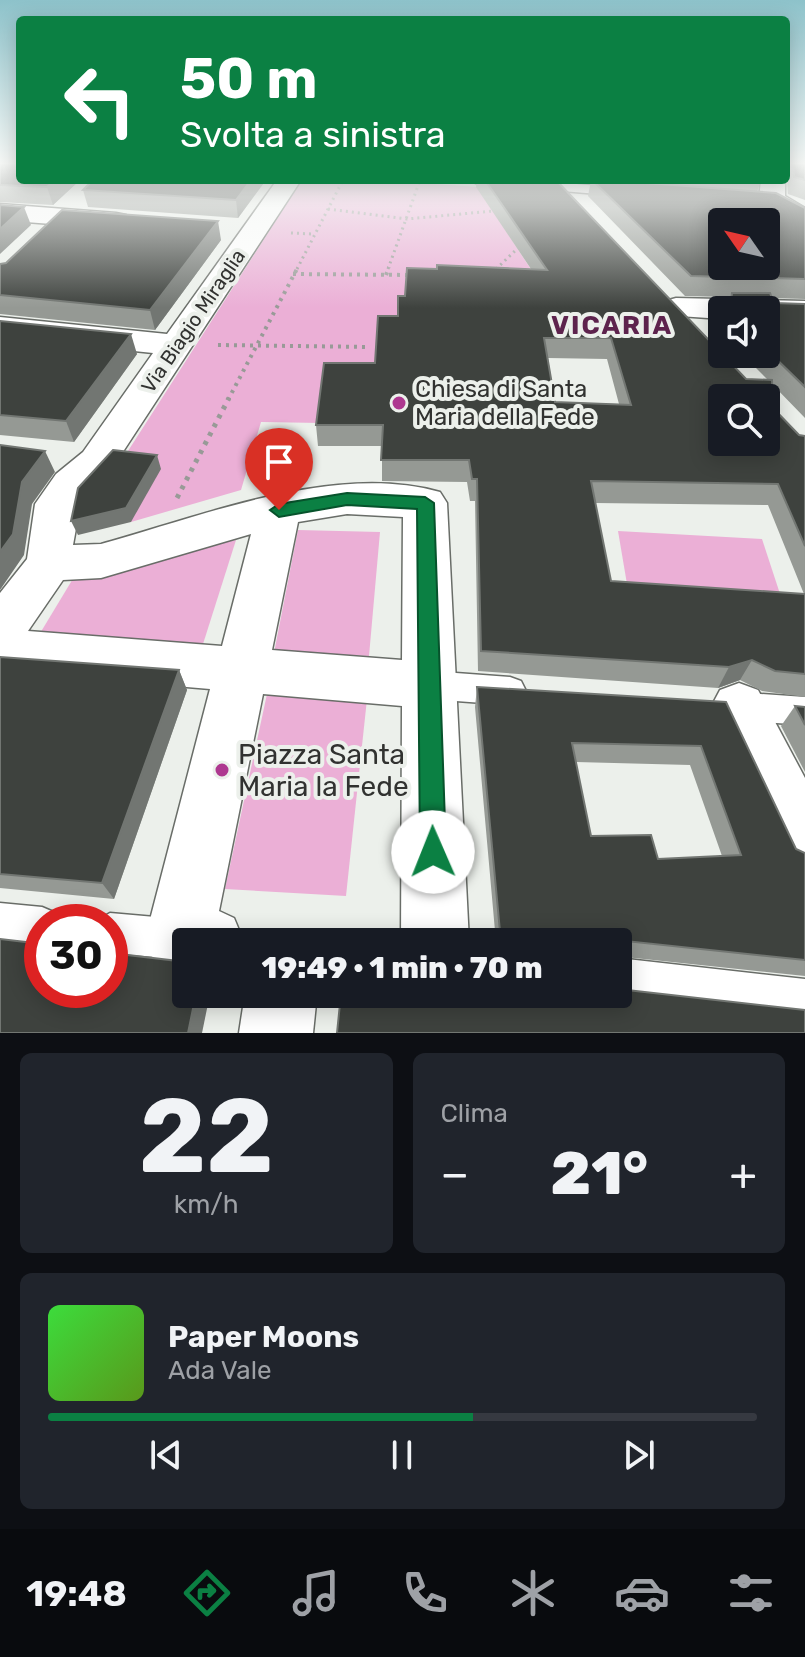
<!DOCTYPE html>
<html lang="it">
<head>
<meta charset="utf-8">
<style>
  :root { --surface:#171b24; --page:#20242c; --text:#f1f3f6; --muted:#9ea1a6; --line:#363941; --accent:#0b8043 }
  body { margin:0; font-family:Rubik,sans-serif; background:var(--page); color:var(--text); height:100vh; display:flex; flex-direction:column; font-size:30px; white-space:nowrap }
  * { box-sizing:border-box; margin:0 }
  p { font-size:26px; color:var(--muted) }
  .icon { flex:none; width:44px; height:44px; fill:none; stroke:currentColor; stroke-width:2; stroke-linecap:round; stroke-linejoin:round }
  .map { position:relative; height:1033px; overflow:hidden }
  .side { display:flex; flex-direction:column; gap:20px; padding:20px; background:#0d0f14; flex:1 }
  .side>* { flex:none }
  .guide { position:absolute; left:16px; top:16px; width:774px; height:168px; border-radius:8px; box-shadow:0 4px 20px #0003; background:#0b8043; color:#fff; overflow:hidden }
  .needle { width:52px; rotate:304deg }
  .buttons { position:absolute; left:708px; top:208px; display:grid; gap:16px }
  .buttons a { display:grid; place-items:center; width:72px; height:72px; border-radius:8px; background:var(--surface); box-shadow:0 4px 20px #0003; font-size:40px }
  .speed { position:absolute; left:24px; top:904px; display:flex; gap:16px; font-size:40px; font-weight:700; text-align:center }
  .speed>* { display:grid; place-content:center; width:104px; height:104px; border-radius:50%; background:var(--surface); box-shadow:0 4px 20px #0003; line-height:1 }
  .speed .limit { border:12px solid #d22; background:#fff; color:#111 }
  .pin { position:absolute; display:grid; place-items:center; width:68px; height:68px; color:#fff; margin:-82px -34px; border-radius:50% 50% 50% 0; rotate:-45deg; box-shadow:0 0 8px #0007 }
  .pin .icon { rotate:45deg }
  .me { position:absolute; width:88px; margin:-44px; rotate:359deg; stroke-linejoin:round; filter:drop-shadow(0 0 6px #0008) }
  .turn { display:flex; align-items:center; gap:28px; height:168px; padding:0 32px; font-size:36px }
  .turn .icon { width:104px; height:104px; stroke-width:2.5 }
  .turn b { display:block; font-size:56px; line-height:68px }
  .big { font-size:60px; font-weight:800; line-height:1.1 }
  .side .widget { flex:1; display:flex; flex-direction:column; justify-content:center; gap:12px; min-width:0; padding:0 28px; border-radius:12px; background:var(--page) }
  .side .dial { align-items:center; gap:0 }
  .dial b { font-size:104px; line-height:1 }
  .song { display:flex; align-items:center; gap:24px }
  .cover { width:96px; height:96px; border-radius:12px; background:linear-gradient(135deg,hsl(120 70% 55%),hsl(90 70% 35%)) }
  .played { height:8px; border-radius:4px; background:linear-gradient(90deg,var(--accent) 60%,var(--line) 60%) }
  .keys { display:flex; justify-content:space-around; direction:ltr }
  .heat { display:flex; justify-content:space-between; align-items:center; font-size:44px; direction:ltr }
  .side .tiles { flex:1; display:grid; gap:20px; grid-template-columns:1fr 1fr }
  .widget:last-child { grid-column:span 2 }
  .trip { position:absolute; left:172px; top:928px; width:460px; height:80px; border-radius:8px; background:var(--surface); box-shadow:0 4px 20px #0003; font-weight:800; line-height:80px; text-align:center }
  .tabs { display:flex; height:128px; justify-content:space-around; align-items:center; background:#090b0e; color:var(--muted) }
  .tabs .icon { width:56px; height:56px }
  .tabs .active { color:var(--accent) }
  .tabs b { font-size:36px; color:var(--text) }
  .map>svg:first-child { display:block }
</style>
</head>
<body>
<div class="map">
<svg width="805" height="1033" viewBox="0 0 805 1033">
  <rect width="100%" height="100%" fill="#ecf0eb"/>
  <g fill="#ebafd6">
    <polygon points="302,180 378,180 477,187 536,277 405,316 376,383 321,423 261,422 241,490 131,522 119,465"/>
    <polygon points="298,530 380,532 369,656 274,653"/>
    <polygon points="618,531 762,539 782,600 628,590"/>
    <polygon points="236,540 203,644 39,635 74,577"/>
    <polygon points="267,694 367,699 346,896 225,889"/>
  </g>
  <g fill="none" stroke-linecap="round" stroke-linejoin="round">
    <g stroke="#696d68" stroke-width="3">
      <g id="lane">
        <polygon points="470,180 530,180 622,188 629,192 622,196 477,184"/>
        <polygon points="429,671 510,677 521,681 526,691 521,701 510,705 429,699 418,695 413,685 418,675"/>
        <polygon points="732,692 805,697 805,725 732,720 721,716 716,706 721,696"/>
        <polygon points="0,903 42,907 56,913 60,922 42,922 42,947 0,943"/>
        <polygon points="110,913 178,919 192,925 198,939 186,942 186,956 178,959 110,953 110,922 94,922"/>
        <polygon points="618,958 805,979 805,1021 618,1000 604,994 618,994"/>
      </g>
    </g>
    <g stroke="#696d68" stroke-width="3">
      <g id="street">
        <path d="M277,180h24l-190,290 -30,31 -8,44 28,-1c102,-28 234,-82 339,-52l7,11 22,439h-68l1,-236 -139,-12 -44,217 15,7 10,24h-58v32l-31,-11 -10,-24 65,-250 -210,-18v-78l27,-34 8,-55 21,-30 27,-22 70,-99 -153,-16v-20l167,17zM347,514l56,3 -1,143 -130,-10 26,-128zM251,534l-29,112 -194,-15 35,-51 38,-2z"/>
        <polygon points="761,180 785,180 785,196 805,208 805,227 763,204 759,199"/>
        <polygon points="0,204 116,213 126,215 129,221 126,227 116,229 0,220"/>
        <polygon points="676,298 805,301 805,321 766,320 766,310 722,310 722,319 665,315 660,308 665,301"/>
        <polygon points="739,683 758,690 805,778 805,874 783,865 711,707 720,690"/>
        <polygon points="245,994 317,994 313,1033 239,1033"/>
      </g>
    </g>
    <g stroke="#989a97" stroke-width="3" stroke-dasharray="2 4" stroke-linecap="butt">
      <polyline points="328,209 407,219 493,211"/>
      <polyline points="291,233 313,234"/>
      <polyline points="297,269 343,180"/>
      <polyline points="388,269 419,183"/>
      <polyline points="496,269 518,248"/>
    </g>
    <g stroke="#989a97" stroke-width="4" stroke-dasharray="3 5" stroke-linecap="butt">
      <polyline points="493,272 498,267"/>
      <polyline points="293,274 412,275"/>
      <polyline points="386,275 389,267"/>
      <polyline points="218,345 370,347"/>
      <polyline points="228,400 298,267"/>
    </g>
    <polyline stroke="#989a97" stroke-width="5" stroke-dasharray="4 6" stroke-linecap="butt" points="177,498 229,398"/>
    <use href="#lane" fill="#fff" fill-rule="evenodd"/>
    <use href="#street" fill="#fff" fill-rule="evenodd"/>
  </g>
  <g fill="#959994" fill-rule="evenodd">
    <polygon points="0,163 80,180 53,205 0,202"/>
    <polygon points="786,163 805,163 805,200 788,194"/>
    <polygon points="266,180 238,218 88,207 83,190"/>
    <path d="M477,180h8l261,199 22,1 -26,-26h24v-44h-44v24l-12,-13 7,-20h12l1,-4 -45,-1 -97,-100 3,-16h170l-4,12 48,16v91l-33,-1 2,5 31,1v114l-33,-34 1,24 26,27 6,1v261l-43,-6 -22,-11 -22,8 -240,-17 -3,-170h-5l-3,-19 -85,-1v-35h-64l-2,-21 59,-62 23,-47 7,-20 126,-27 -55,-82zM548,358l59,1 12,45 -64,-2zM595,503l173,2 36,89 -193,-13z"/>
    <polygon points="221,240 155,330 0,314 0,264"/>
    <polygon points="0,321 137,354 74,442 0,435"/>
    <polygon points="0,657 179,670 187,690 114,899 0,888"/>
    <path d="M477,687l249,15 70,147 9,4v123l-180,-19v21l-6,8 -1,8v-52h-122l-21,-235zM576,762l114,3 32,91 -64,3 -67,-23z"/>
    <polygon points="795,706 805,707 805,772 781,726"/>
  </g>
  <g fill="#727672">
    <polygon points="55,180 80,180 53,205 47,187"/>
    <polygon points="251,180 266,180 238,218 236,200"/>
    <polygon points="24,207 31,225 0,254 0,229"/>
    <polygon points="218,221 221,240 155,330 150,310"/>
    <polygon points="131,334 137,354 74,442 66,421"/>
    <polygon points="45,451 55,472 32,504 24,555 0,590 0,552 22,482"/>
    <polygon points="157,455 161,469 131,522 78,535 71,521"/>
    <polygon points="752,660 740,680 718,688 729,667"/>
    <polygon points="179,670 187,690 114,899 102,883"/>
    <polygon points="196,994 210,994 202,1033 188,1033"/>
  </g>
  <g fill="#3e423e" stroke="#727672" stroke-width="2" fill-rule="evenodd">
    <polygon points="0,163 20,163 20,180 55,180 47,187 0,185"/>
    <polygon points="793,163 805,163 805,180 794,177"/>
    <polygon points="93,180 251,180 236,200 83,190"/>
    <path d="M485,180h71l190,199 26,1 1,28 26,27 6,1v110l-27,-62 -187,-3 20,100 194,13v80l-30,-3 -23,-11 -23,7 -248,-16 -4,-172h-5l-3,-19h-88l2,-35h-67l8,-62h51l3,-47h20v-20h7l2,-28 30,1v-4l110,5zM544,338h67l20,67 -76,-3zM722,398h44v44h-44z"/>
    <path d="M592,180h16l168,13 29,15v71l-114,-3zM722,222h44v44h-44z"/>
    <polygon points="0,205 24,207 0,229"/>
    <polygon points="62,210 218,221 150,310 0,295 0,264 6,263"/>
    <polygon points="732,293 770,293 774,303 805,304 805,387 766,349 766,310 725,310 717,301 731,301"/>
    <polygon points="0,321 131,334 66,421 0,415"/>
    <polygon points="0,445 45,451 22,482 13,534 0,552"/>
    <polygon points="113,450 157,455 126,508 71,521 78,488"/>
    <polygon points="0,657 179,670 102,883 0,874"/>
    <path d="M477,687l249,15 70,147 9,4v107l-179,-19 -1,37h-7v-36h-117zM572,743l129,3 40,109 -83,4 -7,-24 -60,1z"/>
    <polygon points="795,706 805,707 805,725"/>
    <polygon points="0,939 42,944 42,990 110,990 110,953 186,962 186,994 196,994 188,1033 0,1033"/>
    <polygon points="618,985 627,990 805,1010 805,1033 337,1033 341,994 618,994"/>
  </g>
  <linearGradient id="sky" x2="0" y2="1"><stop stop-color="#8dc2ca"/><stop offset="0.53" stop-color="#f6f8f6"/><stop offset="1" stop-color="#f6f8f6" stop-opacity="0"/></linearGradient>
  <rect width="805" height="308" fill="url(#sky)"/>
  <polygon fill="#0b8043" stroke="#07532c" stroke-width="2" points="347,493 425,497 434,503 446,852 442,861 433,865 424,861 420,852 417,509 347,505 279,517 270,510 279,504"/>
  <g fill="#ae3890" stroke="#ecf0eb" stroke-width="3">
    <circle cx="399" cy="403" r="8"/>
    <circle cx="222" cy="770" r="8"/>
  </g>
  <g text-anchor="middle" stroke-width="8" stroke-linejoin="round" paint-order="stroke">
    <g font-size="20" fill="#313230" stroke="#ecf0eb">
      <text transform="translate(193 321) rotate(-56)" y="7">Via Biagio Miraglia</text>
    </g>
    <g font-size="24" fill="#313230" stroke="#ecf0eb" text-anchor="start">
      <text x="415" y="397">Chiesa di Santa<tspan x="415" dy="28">Maria della Fede</tspan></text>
    </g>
    <g font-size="26" font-weight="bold" letter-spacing="2" fill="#5d234d" stroke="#ecf0eb">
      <text x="612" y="334">VICARIA</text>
    </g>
    <g font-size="28" fill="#313230" stroke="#ecf0eb" text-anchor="start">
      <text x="238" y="764">Piazza Santa<tspan x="238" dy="32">Maria la Fede</tspan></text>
    </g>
  </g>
</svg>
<div class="buttons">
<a><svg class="needle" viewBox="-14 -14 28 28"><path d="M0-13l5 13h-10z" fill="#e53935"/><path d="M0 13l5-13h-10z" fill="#9ea1a6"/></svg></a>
<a><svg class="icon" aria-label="sound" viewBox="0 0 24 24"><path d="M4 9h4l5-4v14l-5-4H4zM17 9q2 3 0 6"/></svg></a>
<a><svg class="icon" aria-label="search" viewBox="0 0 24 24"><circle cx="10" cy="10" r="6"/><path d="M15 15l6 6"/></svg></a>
</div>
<div class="speed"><div class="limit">30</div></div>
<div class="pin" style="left:279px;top:510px;background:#d93025"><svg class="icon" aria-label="arrive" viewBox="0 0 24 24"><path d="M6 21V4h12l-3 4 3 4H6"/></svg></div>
<svg class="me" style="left:433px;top:852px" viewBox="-20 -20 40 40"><circle r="19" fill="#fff"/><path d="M0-13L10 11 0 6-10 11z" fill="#0b8043"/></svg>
<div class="trip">19:49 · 1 min · 70 m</div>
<div class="guide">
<div class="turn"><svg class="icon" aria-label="left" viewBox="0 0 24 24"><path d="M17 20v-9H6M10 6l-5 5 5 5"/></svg><div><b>50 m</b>Svolta a sinistra</div></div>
</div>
</div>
<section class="side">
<div class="tiles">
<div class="widget dial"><b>22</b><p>km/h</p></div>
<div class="widget"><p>Clima</p>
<div class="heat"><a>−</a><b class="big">21°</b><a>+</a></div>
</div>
<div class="widget">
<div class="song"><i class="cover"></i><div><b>Paper Moons</b><p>Ada Vale</p></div></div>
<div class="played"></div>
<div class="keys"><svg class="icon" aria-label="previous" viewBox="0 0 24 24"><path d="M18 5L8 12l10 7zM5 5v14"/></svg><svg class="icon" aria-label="pause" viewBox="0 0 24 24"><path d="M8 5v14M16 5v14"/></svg><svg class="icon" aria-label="next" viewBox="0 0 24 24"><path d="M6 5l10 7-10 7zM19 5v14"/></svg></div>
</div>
</div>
</section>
<nav class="tabs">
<b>19:48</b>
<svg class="icon active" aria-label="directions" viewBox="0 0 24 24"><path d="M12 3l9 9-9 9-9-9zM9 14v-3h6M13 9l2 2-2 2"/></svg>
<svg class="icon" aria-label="music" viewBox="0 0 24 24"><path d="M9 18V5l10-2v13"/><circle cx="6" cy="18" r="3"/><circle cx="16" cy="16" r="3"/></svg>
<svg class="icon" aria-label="phone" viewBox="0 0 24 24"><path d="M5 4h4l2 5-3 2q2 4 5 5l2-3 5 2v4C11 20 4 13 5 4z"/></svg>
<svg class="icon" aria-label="climate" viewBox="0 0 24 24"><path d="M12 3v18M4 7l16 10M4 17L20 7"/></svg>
<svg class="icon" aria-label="car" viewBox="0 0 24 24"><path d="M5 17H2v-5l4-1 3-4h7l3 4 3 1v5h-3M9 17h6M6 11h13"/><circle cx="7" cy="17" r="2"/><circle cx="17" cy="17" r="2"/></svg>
<svg class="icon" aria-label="filters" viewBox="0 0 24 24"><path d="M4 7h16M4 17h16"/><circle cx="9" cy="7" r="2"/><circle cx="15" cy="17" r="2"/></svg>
</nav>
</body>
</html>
